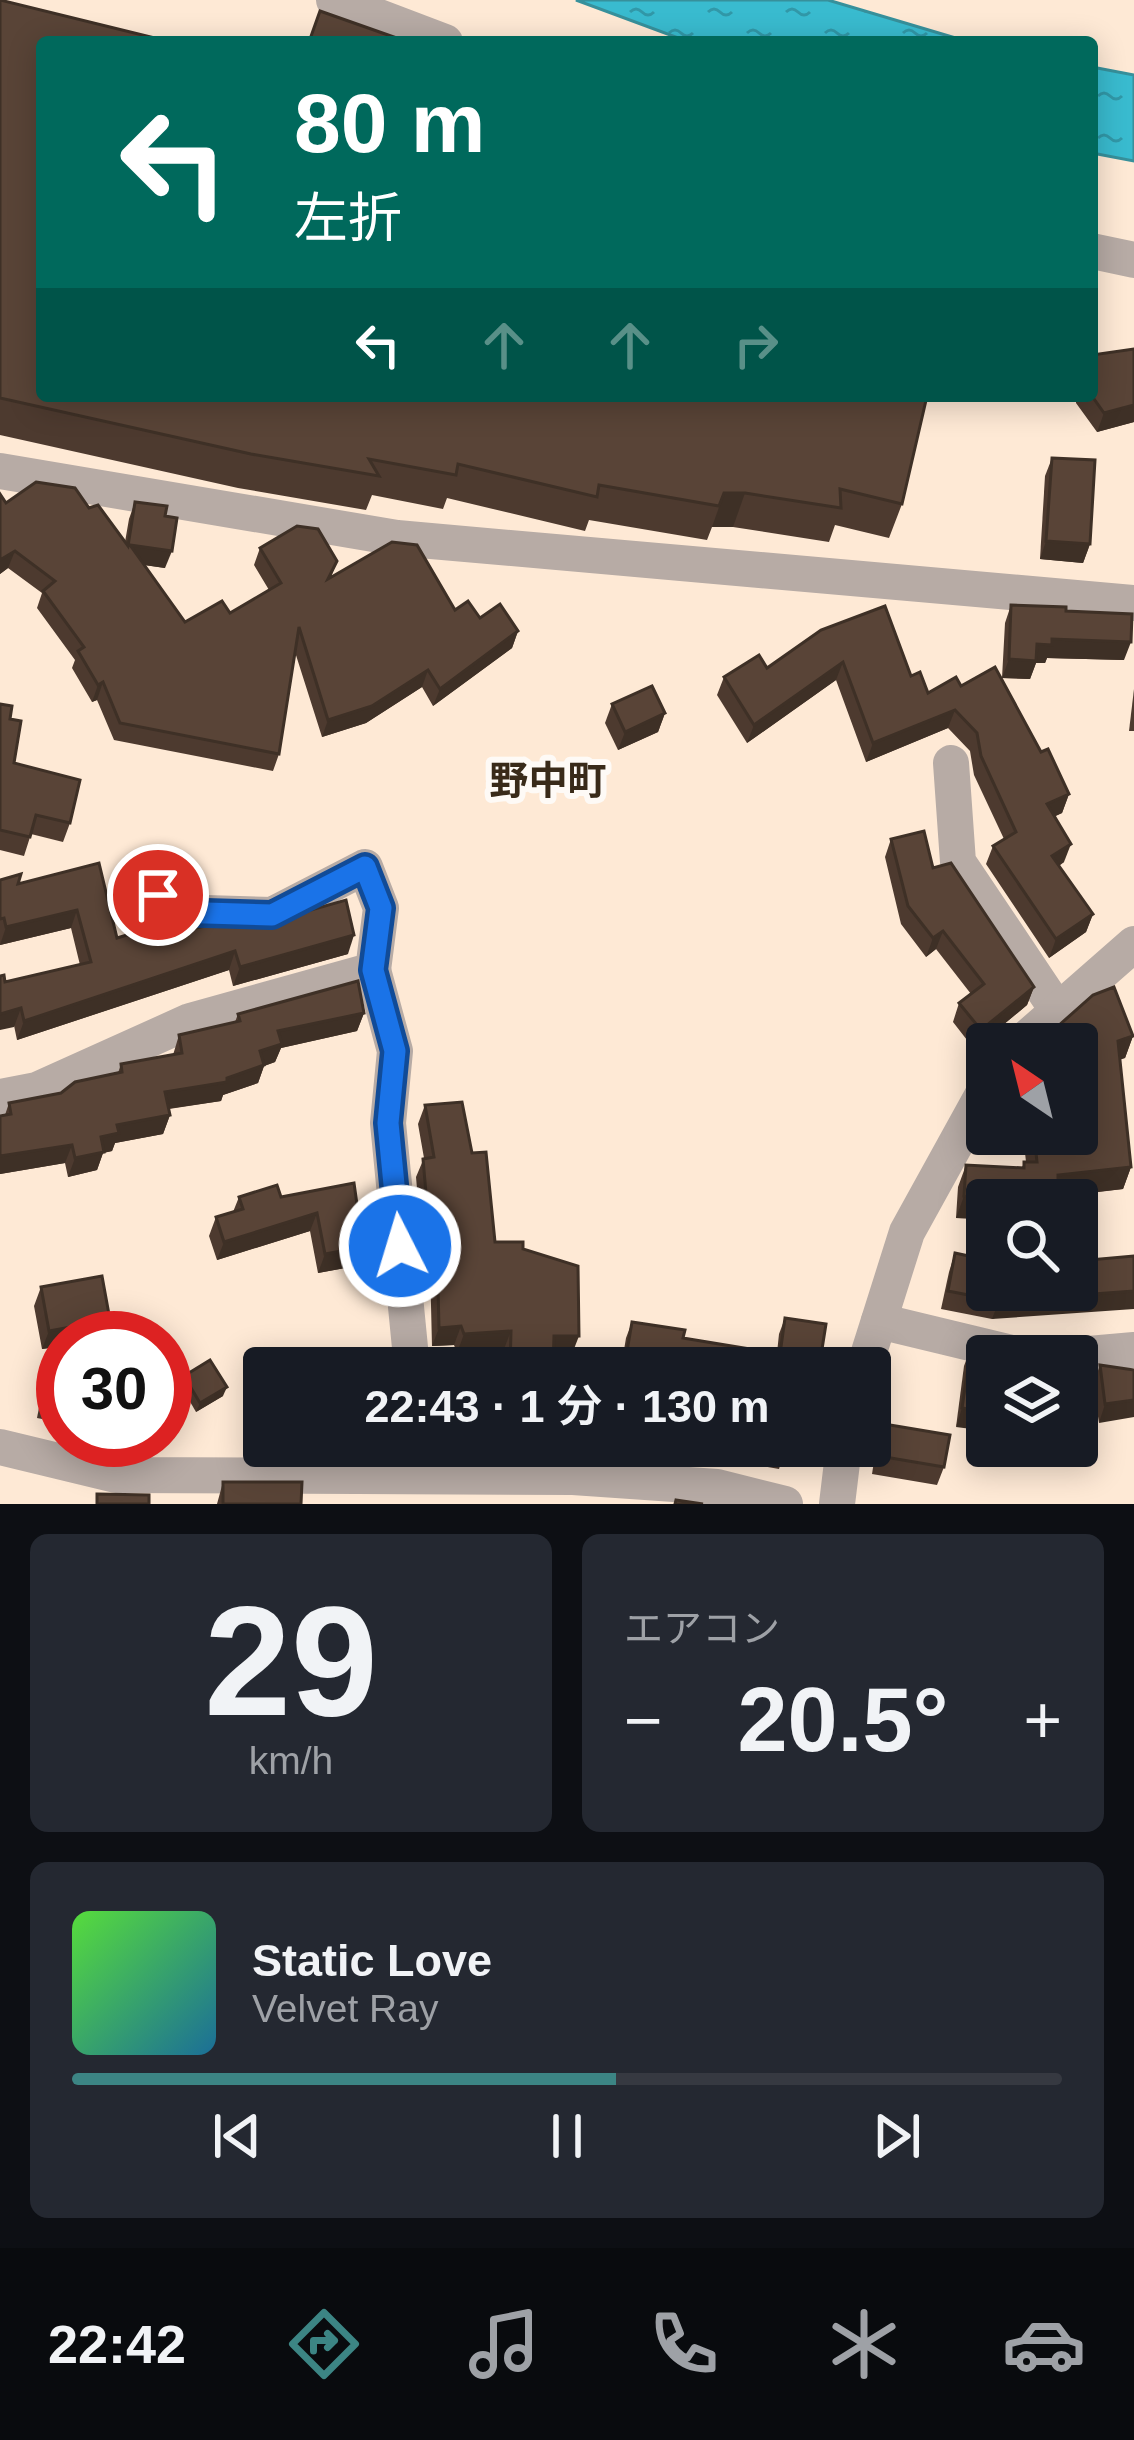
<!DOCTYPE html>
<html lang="ja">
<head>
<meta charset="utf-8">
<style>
  :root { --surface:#171b24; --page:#242831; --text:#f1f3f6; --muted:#9ea1a6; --line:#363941; --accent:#3c8584 }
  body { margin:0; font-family:Helvetica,"Noto Sans JP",sans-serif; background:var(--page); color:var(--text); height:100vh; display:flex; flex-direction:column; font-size:45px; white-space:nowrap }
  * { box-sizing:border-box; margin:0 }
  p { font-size:39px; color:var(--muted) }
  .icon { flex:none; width:66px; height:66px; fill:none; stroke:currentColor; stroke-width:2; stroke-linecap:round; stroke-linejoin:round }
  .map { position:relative; height:1504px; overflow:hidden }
  .panel { display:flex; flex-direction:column; gap:30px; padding:30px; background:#0d0f14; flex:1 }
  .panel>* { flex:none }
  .hud { position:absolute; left:36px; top:36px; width:1062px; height:366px; border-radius:12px; box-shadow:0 6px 30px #0003; background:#00695c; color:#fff; overflow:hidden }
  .needle { width:78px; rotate:325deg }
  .tools { position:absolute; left:966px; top:1023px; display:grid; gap:24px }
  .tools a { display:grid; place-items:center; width:132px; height:132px; border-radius:12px; background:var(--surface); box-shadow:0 6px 30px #0003; font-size:60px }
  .speed { position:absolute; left:36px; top:1311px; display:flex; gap:24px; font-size:60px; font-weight:700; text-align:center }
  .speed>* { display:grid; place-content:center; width:156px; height:156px; border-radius:50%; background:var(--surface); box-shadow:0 6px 30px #0003; line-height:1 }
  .speed .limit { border:18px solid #d22; background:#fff; color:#111 }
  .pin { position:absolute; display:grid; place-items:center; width:102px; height:102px; color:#fff; margin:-51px; border:6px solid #fff; border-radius:50%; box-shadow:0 3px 12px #0007 }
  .me { position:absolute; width:132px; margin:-66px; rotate:355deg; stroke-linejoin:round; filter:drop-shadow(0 0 9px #0008) }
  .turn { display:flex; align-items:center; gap:42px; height:252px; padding:0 60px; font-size:54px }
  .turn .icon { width:156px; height:156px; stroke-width:2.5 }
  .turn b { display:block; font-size:84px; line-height:102px }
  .lanes { display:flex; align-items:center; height:114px; padding:0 60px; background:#0003; justify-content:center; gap:60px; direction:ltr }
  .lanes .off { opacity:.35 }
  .big { font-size:90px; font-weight:600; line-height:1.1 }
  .panel .card { flex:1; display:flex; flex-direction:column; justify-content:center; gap:18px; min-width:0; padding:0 42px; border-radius:18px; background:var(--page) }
  .panel .dial { align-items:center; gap:0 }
  .dial b { font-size:156px; line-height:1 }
  .song { display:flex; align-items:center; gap:36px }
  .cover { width:144px; height:144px; border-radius:18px; background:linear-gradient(135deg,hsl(110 70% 55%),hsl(200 70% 35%)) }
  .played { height:12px; border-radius:6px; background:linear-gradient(90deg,var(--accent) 55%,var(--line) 55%) }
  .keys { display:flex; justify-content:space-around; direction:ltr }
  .heat { display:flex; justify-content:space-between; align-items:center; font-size:66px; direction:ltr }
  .panel .tiles { flex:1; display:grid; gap:30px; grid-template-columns:1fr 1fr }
  .card:last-child { grid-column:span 2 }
  .trip { position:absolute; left:243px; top:1347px; width:648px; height:120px; border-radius:12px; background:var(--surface); box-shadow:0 6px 30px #0003; font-weight:600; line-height:120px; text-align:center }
  .tab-bar { display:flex; height:192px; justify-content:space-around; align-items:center; background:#090b0e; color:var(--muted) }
  .tab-bar .icon { width:84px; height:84px }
  .tab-bar .active { color:var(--accent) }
  .tab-bar b { font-size:54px; color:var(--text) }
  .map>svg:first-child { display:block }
</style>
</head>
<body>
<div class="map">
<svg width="1134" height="1504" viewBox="0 0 1134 1504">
  <defs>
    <pattern id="water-ripples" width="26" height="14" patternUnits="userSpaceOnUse" patternTransform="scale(3)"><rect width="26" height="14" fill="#39bbcf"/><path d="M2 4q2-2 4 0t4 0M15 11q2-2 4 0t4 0" fill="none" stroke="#3198a8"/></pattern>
  </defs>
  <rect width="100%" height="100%" fill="#fee9d5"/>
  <g fill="url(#water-ripples)" stroke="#37909b" stroke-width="3">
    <polygon points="576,0 828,0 969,42 689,42"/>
    <polygon points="1092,67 1134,75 1134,161 1092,153"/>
  </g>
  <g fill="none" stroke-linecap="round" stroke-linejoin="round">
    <g stroke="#b7aba5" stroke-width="36">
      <polyline points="334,0 445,42"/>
      <polyline points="1092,251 1134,260"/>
      <polyline points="0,471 397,538 1134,603"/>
      <polyline points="951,763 958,862 1056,1008"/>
      <polyline points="373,970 395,1051 388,1123 412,1368"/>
      <polyline points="1020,1044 1134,944"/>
      <polyline points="0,1097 37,1090 190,1021 373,970 381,908 365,867 272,915 173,912 157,895"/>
      <polyline points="879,1321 1024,1356"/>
      <polyline points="1066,1356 1134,1350"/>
      <polyline points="864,1368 907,1232 987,1087"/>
      <polyline points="0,1447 116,1475 573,1477 717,1487 785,1504"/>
      <polyline points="837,1504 844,1446"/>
    </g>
  </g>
  <g fill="#4d3a2f">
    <polygon points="0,0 927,396 902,504 889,538 835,525 829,542 733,527 712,527 707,540 589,520 585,531 447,498 443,509 372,495 366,510 238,488 0,435"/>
    <polygon points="1134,349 1134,422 1097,432 1076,403 1076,396 1092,396"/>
    <polygon points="1052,458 1090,544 1083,563 1040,559 1045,476"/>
    <polygon points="0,494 6,503 89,508 125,542 129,519 135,502 165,516 165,568 144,565 185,622 230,613 269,590 254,565 260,548 337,561 331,577 455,610 518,631 512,648 433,706 422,687 366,723 322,737 295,652 279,754 273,771 114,740 97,700 92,702 72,668 75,660 37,608 42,593 8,568 0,574"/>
    <polygon points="1011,605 1066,611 1124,660 1047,658 1045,663 1036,663 1030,679 1002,678 1005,623"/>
    <polygon points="821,630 911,676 928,693 961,686 1041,752 1069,794 1062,813 1055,816 1064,862 1059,866 1093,914 1086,932 1049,958 986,864 993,846 1004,839 974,775 970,751 948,728 866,762 836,680 747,743 717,695 724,677 767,668"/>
    <polygon points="1134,689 1134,731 1129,731"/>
    <polygon points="0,704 10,719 14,763 70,823 63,842 31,834 24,856 0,850"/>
    <polygon points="612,704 665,713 658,732 618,750 605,723"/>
    <polygon points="891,839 933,868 1034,987 1027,1005 974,1049 953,1022 959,1003 971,994 936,949 926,957 901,924 885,857"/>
    <polygon points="99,863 117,938 183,931 348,954 233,986 229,970 17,1040 5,982 80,965 71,928 0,945 0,880 18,884"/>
    <polygon points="364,1013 357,1031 281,1048 275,1062 264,1066 258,1083 223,1095 221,1101 169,1109 170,1115 163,1134 115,1143 112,1151 103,1153 97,1170 68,1177 65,1163 0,1174 0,1116 5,1115 9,1103 61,1093 118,1073 121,1064 173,1055 179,1035 235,1022 238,1014"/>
    <polygon points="1048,1035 1133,1036 1125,1058 1120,1059 1131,1167 1123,1189 1058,1197 1058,1200 987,1200 987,1232 983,1232 983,1219 956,1218 958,1187 966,1165 1022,1168 1024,1162 1026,1162 1023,1134 1077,1134 1077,1044 1044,1044"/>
    <polygon points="425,1105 472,1153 495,1242 523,1249 572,1354 553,1355 553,1368 504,1368 504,1349 457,1353 454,1345 432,1346 429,1222 420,1223 416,1177 424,1158 418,1124"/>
    <polygon points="354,1183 356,1266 318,1273 310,1231 217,1260 209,1236 216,1217 233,1212 239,1197 281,1197"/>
    <polygon points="955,1253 1077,1290 992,1319 941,1309 949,1272"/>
    <polygon points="41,1287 110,1320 104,1338 63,1338 63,1346 42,1349 34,1306"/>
    <polygon points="785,1318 819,1368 621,1368 626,1338 632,1322 683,1338 777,1353 779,1334"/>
    <polygon points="971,1347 1000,1356 956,1427 964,1366"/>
    <polygon points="52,1359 63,1361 63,1423 37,1418 45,1377"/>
    <polygon points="1100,1365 1134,1370 1099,1423 1093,1384"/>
    <polygon points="184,1376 223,1396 196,1412 181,1386"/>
    <polygon points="884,1424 944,1467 937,1485 872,1474 877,1443"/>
    <polygon points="755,1446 786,1446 779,1469 751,1464"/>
    <polygon points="223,1482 301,1504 217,1504"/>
  </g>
  <g fill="#3e3026">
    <polygon points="1134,405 1134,422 1097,432 1104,413"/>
    <polygon points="724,493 745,493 733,527 712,527"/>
    <polygon points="1046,541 1090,544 1083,563 1040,559"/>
    <polygon points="130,545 172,551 165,568 124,562"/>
    <polygon points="15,551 8,568 0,574 0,561"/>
    <polygon points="518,631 512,648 433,706 440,689"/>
    <polygon points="1052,639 1131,642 1124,660 1047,658 1045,663 1036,663 1030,679 1002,678 1009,659 1037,644"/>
    <polygon points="843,662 836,680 747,743 754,725"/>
    <polygon points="428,670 422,687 366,723 322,737 328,720"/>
    <polygon points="103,682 97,700 92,702 98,685"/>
    <polygon points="955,710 948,728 866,762 873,743"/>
    <polygon points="665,713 658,732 618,750 625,732"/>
    <polygon points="1069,794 1062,813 1041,823 1047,804"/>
    <polygon points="1071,844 1064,862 1045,874 1052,856"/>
    <polygon points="77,910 71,928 0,945 6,927"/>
    <polygon points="1093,914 1086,932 1049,958 1056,939"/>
    <polygon points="943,931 936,949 926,957 933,938"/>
    <polygon points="354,935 348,954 233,986 240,967"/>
    <polygon points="235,951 229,970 17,1040 24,1021"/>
    <polygon points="1034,987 1027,1005 974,1049 981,1030"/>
    <polygon points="21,1008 14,1027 0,1030 0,1014"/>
    <polygon points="364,1013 357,1031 281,1048 275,1062 264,1066 258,1083 223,1095 221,1101 159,1110 165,1092 227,1078 278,1031"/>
    <polygon points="1133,1036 1125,1058 1110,1063 1118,1041"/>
    <polygon points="170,1115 163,1134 115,1143 112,1151 103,1153 97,1170 68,1177 75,1158 117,1125"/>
    <polygon points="72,1145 65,1163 0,1174 0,1156"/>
    <polygon points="1131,1167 1123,1189 1050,1197 1058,1175"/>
    <polygon points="964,1196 991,1197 990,1200 987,1200 987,1209 983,1219 956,1218"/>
    <polygon points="436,1204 429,1222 420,1223 427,1205"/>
    <polygon points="317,1213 310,1231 217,1260 224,1242"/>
    <polygon points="363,1247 356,1266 318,1273 325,1254"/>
    <polygon points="1134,1291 1134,1309 992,1319 999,1301"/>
    <polygon points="110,1320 104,1338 63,1338 63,1346 42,1349 49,1331"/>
    <polygon points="461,1326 454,1345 432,1346 439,1328"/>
    <polygon points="511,1331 504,1349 457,1353 464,1334"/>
    <polygon points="554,1336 579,1336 572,1354 547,1355"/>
    <polygon points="227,1387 223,1396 196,1412 200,1403"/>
    <polygon points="1134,1400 1134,1417 1099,1423 1105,1404"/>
    <polygon points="962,1408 987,1412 987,1431 956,1427"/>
  </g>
  <g fill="#594437" stroke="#3e3026" stroke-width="3">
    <polygon points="0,0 171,42 42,42 42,396 927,396 902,504 840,489 841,508 745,493 724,493 719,506 599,485 597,497 458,464 456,475 369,459 379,476 251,454 0,398"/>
    <polygon points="320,11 408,42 309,42"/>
    <polygon points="1134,349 1134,405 1104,413 1092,396 1092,355"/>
    <polygon points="1052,458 1095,460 1090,544 1046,541"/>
    <polygon points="36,482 75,488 89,508 98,505 128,546 135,502 167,506 165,516 177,518 172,551 130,545 185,622 222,601 230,613 281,583 260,548 297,526 318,529 337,561 328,579 392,542 417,545 455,610 468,601 480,618 500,604 518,631 440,689 428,670 372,706 328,720 299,627 279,754 120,723 103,682 98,685 78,651 84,647 43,591 55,581 15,551 0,560 0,494 6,503"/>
    <polygon points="1011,605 1066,607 1066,611 1132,614 1131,642 1052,639 1052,645 1037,644 1036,661 1009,659"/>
    <polygon points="885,606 911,676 920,672 928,693 956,677 961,686 995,667 1041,752 1048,749 1069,794 1047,804 1071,844 1052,856 1093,914 1056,939 993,846 1016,832 981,756 977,733 955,710 873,743 843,662 754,725 724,677 759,655 767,668 821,630"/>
    <polygon points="652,686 665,713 625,732 612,704"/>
    <polygon points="0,704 12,706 10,719 21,721 14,763 80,780 70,823 36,815 30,837 0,830"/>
    <polygon points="924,831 933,868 951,863 1034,987 981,1030 959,1003 984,984 943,931 933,938 908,906 891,839"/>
    <polygon points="99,863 117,938 180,919 183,931 240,918 279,919 346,900 354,935 240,967 235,951 24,1021 21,1008 0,1014 0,976 4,975 5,982 91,962 77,910 6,927 4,918 0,919 0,880 21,874 18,884"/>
    <polygon points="358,981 364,1013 278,1031 282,1044 260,1051 264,1065 227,1078 227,1082 165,1092 170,1115 117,1125 119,1133 101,1137 104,1152 75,1158 72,1145 0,1156 0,1116 11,1114 9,1103 61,1093 75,1082 122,1072 121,1064 182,1053 179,1035 240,1021 238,1014"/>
    <polygon points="1114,987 1133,1036 1118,1041 1131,1167 1058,1175 1058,1200 991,1200 991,1197 964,1196 966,1165 1024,1168 1024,1162 1037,1162 1034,1134 1077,1134 1077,1044 1051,1044 1048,1035 1093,995"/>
    <polygon points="462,1102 472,1153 486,1152 495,1242 523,1242 523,1249 578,1266 579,1336 554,1336 553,1368 510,1368 511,1331 464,1334 461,1326 439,1328 436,1204 427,1205 423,1159 434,1157 425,1105"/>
    <polygon points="354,1183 363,1247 325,1254 317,1213 224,1242 216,1217 243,1209 239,1197 277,1185 281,1197"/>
    <polygon points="955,1253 987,1260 987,1290 1077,1290 1077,1261 1134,1256 1134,1291 999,1301 948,1291"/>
    <polygon points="102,1276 110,1320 49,1331 41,1287"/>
    <polygon points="785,1318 826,1324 819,1368 636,1368 638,1359 626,1357 632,1322 685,1330 683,1338 780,1354"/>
    <polygon points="971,1347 1000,1353 1000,1356 987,1356 987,1412 962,1408"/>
    <polygon points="52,1359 63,1361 63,1403 44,1399"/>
    <polygon points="210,1360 227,1387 200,1403 184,1376"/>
    <polygon points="1100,1365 1134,1370 1134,1400 1105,1404"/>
    <polygon points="884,1424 950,1435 944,1467 879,1456"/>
    <polygon points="757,1446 786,1446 785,1453 757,1448"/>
    <polygon points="223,1482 302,1482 301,1504 223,1504"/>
    <polygon points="97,1494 149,1495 149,1504 97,1504"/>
    <polygon points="676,1500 703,1504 675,1504"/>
  </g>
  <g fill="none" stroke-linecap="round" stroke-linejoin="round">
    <g stroke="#114b97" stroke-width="30">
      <polyline id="route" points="158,895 173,912 272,915 365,867 381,908 373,970 395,1051 388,1123 400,1246"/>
    </g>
    <use href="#route" stroke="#1a73e8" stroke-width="21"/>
  </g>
  <g text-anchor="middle" stroke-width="12" stroke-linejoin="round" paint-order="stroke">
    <g font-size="39" font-weight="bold" fill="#392a19" stroke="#fefaf6">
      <text x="548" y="794">野中町</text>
    </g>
  </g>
</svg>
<div class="tools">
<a><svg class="needle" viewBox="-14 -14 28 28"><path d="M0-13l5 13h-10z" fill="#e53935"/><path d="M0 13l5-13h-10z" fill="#9ea1a6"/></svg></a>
<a><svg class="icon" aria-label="search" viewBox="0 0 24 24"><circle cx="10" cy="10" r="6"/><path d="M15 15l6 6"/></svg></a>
<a><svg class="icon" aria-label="layers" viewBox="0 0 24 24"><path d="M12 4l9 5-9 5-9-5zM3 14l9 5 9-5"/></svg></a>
</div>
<div class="speed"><div class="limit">30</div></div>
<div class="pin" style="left:158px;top:895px;background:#d93025"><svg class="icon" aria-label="arrive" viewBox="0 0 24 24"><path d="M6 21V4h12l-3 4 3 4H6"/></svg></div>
<svg class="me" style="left:400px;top:1246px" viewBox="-20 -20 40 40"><circle r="17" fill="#1a73e8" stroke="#fff" stroke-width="3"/><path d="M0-11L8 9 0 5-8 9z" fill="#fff"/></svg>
<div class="trip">22:43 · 1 分 · 130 m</div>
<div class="hud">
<div class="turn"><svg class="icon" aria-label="left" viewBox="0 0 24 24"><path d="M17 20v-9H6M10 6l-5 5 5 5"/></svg><div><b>80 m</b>左折</div></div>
<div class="lanes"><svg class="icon" aria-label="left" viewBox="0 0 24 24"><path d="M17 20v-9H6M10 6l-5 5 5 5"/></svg><svg class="icon off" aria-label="ahead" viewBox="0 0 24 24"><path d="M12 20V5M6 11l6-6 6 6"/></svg><svg class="icon off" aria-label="ahead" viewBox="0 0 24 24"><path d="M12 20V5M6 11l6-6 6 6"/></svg><svg class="icon off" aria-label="right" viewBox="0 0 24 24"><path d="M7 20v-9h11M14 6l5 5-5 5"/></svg></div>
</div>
</div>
<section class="panel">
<div class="tiles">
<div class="card dial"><b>29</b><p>km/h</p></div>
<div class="card"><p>エアコン</p>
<div class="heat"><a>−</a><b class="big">20.5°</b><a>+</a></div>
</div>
<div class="card">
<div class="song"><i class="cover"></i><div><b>Static Love</b><p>Velvet Ray</p></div></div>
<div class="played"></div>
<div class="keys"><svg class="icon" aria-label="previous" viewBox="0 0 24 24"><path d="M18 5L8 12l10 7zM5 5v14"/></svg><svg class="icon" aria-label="pause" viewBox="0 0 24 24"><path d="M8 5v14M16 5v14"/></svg><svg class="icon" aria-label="next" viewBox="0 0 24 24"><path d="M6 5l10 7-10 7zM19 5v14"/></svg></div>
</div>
</div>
</section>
<nav class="tab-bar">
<b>22:42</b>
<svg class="icon active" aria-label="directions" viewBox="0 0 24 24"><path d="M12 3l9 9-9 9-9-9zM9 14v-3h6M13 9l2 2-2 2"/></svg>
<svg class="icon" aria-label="music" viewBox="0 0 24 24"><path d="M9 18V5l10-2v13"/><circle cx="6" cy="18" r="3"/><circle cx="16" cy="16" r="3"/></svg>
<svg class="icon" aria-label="phone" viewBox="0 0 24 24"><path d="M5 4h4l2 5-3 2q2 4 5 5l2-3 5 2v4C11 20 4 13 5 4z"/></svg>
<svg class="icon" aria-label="climate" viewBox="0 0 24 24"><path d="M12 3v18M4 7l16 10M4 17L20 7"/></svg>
<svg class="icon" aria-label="car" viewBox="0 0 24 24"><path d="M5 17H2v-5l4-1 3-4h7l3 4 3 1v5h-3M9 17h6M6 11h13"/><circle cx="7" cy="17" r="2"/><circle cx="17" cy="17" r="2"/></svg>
</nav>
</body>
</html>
